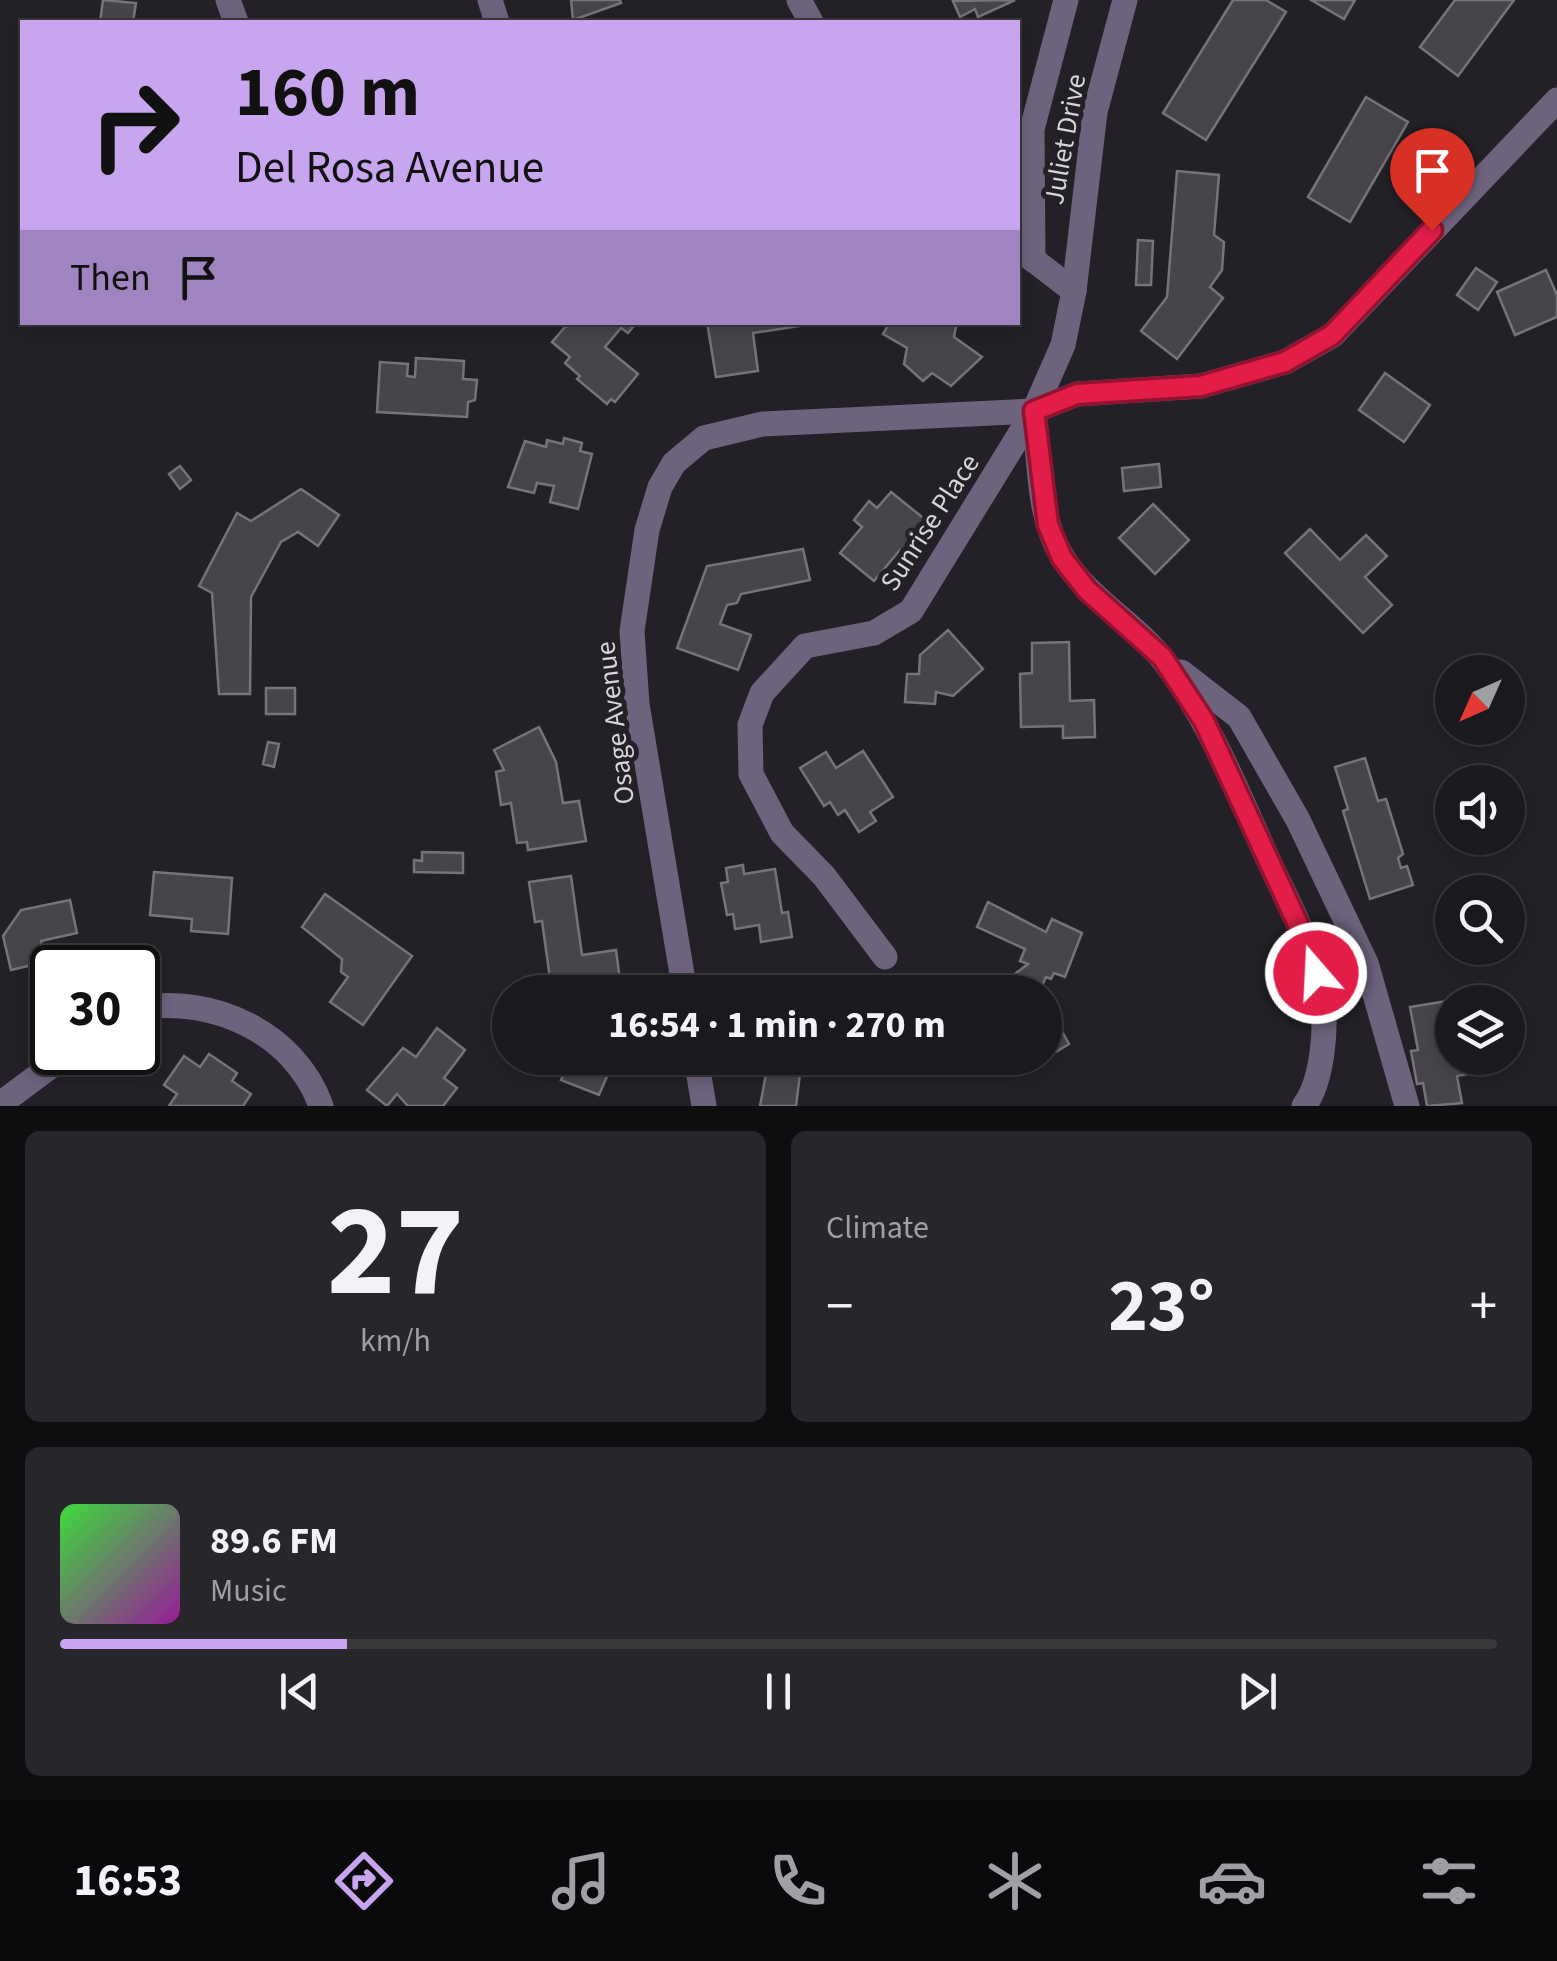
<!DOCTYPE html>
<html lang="en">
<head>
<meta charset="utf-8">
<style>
  :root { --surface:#1a191d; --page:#27262a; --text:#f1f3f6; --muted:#9fa0a4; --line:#38383b; --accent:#c7a6ef }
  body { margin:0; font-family:"Source Sans 3",sans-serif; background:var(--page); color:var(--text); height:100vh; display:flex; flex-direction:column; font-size:38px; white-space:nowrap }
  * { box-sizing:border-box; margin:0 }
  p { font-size:32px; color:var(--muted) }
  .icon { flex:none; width:55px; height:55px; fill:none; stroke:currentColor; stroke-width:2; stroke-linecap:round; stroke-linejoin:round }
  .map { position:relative; height:1106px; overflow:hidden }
  .drawer { display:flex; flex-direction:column; gap:25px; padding:25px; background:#0e0e10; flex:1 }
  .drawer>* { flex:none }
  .top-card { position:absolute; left:20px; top:20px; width:1000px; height:305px; border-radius:0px; box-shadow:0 5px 15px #0003,0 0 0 2px var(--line); background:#c7a6ef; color:#111; overflow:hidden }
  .needle { width:65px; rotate:225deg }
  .buttons { position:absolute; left:1435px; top:655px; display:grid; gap:20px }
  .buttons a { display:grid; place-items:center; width:90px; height:90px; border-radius:50%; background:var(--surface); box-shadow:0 5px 15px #0003,0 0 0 2px var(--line); font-size:50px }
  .speed { position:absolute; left:30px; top:945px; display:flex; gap:20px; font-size:50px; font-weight:700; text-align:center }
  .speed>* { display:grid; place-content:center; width:130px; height:130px; border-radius:50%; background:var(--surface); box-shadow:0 5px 15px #0003,0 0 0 2px var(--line); line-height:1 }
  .speed .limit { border:5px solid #111; border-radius:15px; background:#fff; color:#111 }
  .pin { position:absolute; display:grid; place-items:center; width:85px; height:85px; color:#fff; margin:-102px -42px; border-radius:50% 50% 50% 0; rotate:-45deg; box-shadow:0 0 10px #0007 }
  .pin .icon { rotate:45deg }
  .me { position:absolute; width:110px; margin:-55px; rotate:341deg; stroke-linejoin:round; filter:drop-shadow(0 0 8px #0008) }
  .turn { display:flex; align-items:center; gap:35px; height:210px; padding:0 50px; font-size:45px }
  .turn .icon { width:130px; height:130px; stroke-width:2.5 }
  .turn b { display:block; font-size:70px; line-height:85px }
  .then { display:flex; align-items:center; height:95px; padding:0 50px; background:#0003; gap:20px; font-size:38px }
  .big { font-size:75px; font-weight:700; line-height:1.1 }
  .drawer .tile { flex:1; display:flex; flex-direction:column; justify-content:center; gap:15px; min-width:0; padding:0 35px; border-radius:15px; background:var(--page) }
  .drawer .dial { align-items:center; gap:0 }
  .dial b { font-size:130px; line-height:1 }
  .song { display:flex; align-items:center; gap:30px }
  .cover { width:120px; height:120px; border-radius:15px; background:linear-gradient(135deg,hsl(120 70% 55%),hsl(300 70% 35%)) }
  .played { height:10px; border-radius:5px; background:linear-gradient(90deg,var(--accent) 20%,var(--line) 20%) }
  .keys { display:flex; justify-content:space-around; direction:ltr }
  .heat { display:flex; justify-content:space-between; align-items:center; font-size:55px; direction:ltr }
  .drawer .tiles { flex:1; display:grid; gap:25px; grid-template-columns:1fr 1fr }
  .tile:last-child { grid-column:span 2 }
  .trip { position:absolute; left:492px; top:975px; width:570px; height:100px; border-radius:50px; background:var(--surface); box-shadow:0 5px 15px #0003,0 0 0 2px var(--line); font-weight:700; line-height:100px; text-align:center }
  .tab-bar { display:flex; height:160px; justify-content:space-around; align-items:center; background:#0a0a0c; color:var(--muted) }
  .tab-bar .icon { width:70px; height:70px }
  .tab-bar .selected { color:var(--accent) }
  .tab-bar b { font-size:45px; color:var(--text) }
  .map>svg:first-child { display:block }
</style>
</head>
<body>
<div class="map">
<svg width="1557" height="1106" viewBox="0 0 1557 1106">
  <rect width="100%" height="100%" fill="#232127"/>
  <g fill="#47444b" stroke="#76737b" stroke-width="2.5">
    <polygon points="103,0 136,3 133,22 100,22"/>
    <polygon points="571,0 620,0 621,3 573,20"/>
    <polygon points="1015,0 978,17 975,9 960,17 953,1"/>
    <polygon points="1233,0 1266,0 1286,12 1206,140 1163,113"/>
    <polygon points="1311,0 1355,0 1344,19"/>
    <polygon points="1455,0 1514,0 1458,76 1420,47"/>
    <polygon points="1366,97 1408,122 1350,222 1308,197"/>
    <polygon points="1177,171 1219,175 1214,235 1224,242 1222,270 1210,287 1223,298 1177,359 1141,331 1167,297"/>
    <polygon points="1138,240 1153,241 1151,285 1136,285"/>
    <polygon points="1476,268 1497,282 1478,310 1457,295"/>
    <polygon points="1546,270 1557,295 1557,317 1515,335 1497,292"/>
    <polygon points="579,322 637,322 628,333 621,328 605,347 638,374 615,402 611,399 607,404 577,379 580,376 565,363 570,357 552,342 565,327"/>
    <polygon points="707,322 813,322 813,324 753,333 758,371 716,377"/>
    <polygon points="890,322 957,322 954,337 982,357 951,386 932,373 923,381 904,364 907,348 883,334"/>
    <polygon points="416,358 464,361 463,379 477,380 475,400 468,402 467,417 377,412 380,362 408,364 407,376 415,377"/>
    <polygon points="1385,373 1430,405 1404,442 1359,410"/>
    <polygon points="564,438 582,443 580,451 592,454 578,509 550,502 554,486 537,483 534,493 508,487 525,441 546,447 547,440 563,444"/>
    <polygon points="1159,464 1161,487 1124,491 1122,468"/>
    <polygon points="180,466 191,480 180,489 169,474"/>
    <polygon points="301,489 339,515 318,546 298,532 281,542 251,597 250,694 219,694 212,593 199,586 237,513 251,521"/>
    <polygon points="891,492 932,525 906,556 900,550 874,581 840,553 862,527 854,520 869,501 877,508"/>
    <polygon points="1153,504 1189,540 1155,574 1119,538"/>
    <polygon points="1310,529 1340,560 1366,535 1387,556 1365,577 1392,605 1363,633 1285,553"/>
    <polygon points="803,549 810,580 741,594 737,603 727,605 720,624 751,635 738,670 677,648 707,566"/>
    <polygon points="948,630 983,669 953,696 936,692 935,704 905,702 907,674 919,674 920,655"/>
    <polygon points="1069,642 1070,701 1094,700 1095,737 1063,738 1063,726 1021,727 1020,674 1032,673 1032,643"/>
    <rect x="266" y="688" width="29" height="26"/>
    <polygon points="539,727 556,762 563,803 579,801 586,841 528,850 527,842 517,843 511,803 501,805 496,772 504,770 494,750"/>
    <polygon points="268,742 279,744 274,767 263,764"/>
    <polygon points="863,751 893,797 870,812 876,821 859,832 845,810 838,815 830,802 824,806 800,768 826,752 836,768"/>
    <polygon points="1365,758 1378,801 1386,799 1403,854 1398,858 1401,868 1407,866 1413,885 1370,899 1343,811 1348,809 1335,767"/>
    <polygon points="422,852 463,853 463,873 414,872 414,860 422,861"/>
    <polygon points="743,865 744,874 775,869 782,913 788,912 792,937 761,942 759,925 735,929 733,914 727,915 721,883 728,882 726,868"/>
    <polygon points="154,872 232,878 228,934 191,931 192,919 150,915"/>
    <polygon points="571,876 582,955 616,950 620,980 551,986 542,921 535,922 529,882"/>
    <polygon points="325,894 412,956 363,1025 330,1002 348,977 341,972 342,959 302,927"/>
    <polygon points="70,900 77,933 41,941 45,962 11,970 3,936 21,910"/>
    <polygon points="988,902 1046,932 1052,919 1082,933 1065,977 1054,973 1051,979 1046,977 1039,992 1015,992 1019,983 1012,976 1028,964 1020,961 1025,949 977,927"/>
    <polygon points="1447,1001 1452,1058 1477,1058 1479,1072 1457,1076 1462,1103 1427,1106 1423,1083 1417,1084 1411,1051 1418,1050 1410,1007"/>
    <polygon points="1054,1017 1069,1044 1044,1059 1045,1022"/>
    <polygon points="437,1028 465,1050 444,1078 457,1088 443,1106 408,1106 397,1094 387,1106 367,1090 403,1048 416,1057"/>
    <polygon points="209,1054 237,1073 232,1081 251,1094 243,1106 169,1106 177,1094 164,1085 184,1056 200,1067"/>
    <polygon points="571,1058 615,1058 599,1095 561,1080"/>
    <polygon points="769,1058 802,1058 796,1106 760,1106"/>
  </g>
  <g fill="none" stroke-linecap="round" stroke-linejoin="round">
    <g stroke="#6e637d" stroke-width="25">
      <polyline points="228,0 236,22"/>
      <polyline points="490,0 497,22"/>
      <polyline points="799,0 811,22"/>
      <polyline points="1033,260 1032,129 1066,0"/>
      <polyline points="1074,291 1095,112 1125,0"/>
      <path d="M1034,411c6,47 3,106 29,147 26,42 72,65 101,103 45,59 72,127 102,194 21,46 47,91 56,141 5,30 1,85 -18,110"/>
      <polyline points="1181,672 1239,717 1298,820 1366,963 1407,1106"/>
      <polyline points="885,957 824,876 782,833 751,774 750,725 762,693 805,646 874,633 911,611 1034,411 1063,345 1074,291 1018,248"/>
      <polyline points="685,992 637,704 632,631 647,530 660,487 674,463 704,438 763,424 1034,411 1077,394 1201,386 1285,362 1333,335 1557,100"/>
      <path d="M138,1008c73,-13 157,24 183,98"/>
      <polyline points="696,1058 704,1106"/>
      <polyline points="0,1104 70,1052"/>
    </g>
  </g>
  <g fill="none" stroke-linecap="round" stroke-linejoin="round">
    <g stroke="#92132f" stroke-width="25">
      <polyline id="route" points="1316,973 1309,948 1204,721 1162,657 1087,590 1062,558 1048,525 1034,411 1077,394 1201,386 1285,362 1332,335 1432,230"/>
    </g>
    <use href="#route" stroke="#e11d48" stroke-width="18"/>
  </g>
  <g text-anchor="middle" stroke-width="10" stroke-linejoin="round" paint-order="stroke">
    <g font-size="28" fill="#d6d4d9" stroke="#232127">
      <text transform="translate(1064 139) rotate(-80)" y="10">Juliet Drive</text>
      <text transform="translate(929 522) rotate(-57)" y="10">Sunrise Place</text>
      <text transform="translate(614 723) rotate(-97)" y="10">Osage Avenue</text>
    </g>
  </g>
</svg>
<div class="buttons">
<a><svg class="needle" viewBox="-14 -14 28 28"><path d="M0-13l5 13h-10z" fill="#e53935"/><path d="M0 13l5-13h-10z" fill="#9fa0a4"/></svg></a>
<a><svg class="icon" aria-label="sound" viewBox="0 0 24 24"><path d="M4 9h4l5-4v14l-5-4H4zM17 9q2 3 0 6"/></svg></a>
<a><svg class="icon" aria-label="search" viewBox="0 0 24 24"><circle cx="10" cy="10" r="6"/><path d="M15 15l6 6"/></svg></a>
<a><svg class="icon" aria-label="layers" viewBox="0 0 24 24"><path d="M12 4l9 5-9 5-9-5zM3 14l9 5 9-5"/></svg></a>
</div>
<div class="speed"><div class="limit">30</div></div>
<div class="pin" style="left:1432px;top:230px;background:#d93025"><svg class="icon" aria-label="arrive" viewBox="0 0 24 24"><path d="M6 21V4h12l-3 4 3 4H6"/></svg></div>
<svg class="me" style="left:1316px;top:973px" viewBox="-20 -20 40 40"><circle r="17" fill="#e11d48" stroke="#fff" stroke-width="3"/><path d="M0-11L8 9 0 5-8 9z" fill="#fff"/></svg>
<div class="trip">16:54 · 1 min · 270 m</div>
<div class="top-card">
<div class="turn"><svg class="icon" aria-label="right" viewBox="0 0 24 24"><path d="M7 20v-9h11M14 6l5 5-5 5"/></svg><div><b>160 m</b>Del Rosa Avenue</div></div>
<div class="then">Then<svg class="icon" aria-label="arrive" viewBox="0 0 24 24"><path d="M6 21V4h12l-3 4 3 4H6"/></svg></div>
</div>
</div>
<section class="drawer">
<div class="tiles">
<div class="tile dial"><b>27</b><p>km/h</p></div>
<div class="tile"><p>Climate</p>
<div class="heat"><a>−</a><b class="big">23°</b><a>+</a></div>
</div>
<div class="tile">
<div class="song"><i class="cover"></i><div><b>89.6 FM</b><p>Music</p></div></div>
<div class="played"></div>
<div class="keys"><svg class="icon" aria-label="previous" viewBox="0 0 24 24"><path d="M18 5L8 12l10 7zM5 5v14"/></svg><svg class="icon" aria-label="pause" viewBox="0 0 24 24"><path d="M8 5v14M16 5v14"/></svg><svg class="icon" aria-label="next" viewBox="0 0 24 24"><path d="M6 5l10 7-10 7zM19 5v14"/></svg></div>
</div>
</div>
</section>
<nav class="tab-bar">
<b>16:53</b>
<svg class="icon selected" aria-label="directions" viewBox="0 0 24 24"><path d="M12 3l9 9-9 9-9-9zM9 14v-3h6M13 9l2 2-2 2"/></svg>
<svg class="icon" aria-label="music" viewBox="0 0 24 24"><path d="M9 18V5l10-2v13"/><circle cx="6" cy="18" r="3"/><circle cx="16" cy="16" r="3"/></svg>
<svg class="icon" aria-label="phone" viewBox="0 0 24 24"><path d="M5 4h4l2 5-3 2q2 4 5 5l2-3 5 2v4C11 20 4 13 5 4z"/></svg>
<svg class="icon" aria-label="climate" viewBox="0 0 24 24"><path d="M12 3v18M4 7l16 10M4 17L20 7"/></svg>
<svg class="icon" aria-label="car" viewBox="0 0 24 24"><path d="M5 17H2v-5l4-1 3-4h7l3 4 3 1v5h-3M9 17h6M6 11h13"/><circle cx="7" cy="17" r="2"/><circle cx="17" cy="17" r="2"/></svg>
<svg class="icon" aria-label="filters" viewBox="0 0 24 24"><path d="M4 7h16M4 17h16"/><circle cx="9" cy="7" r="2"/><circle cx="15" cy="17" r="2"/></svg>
</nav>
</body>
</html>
